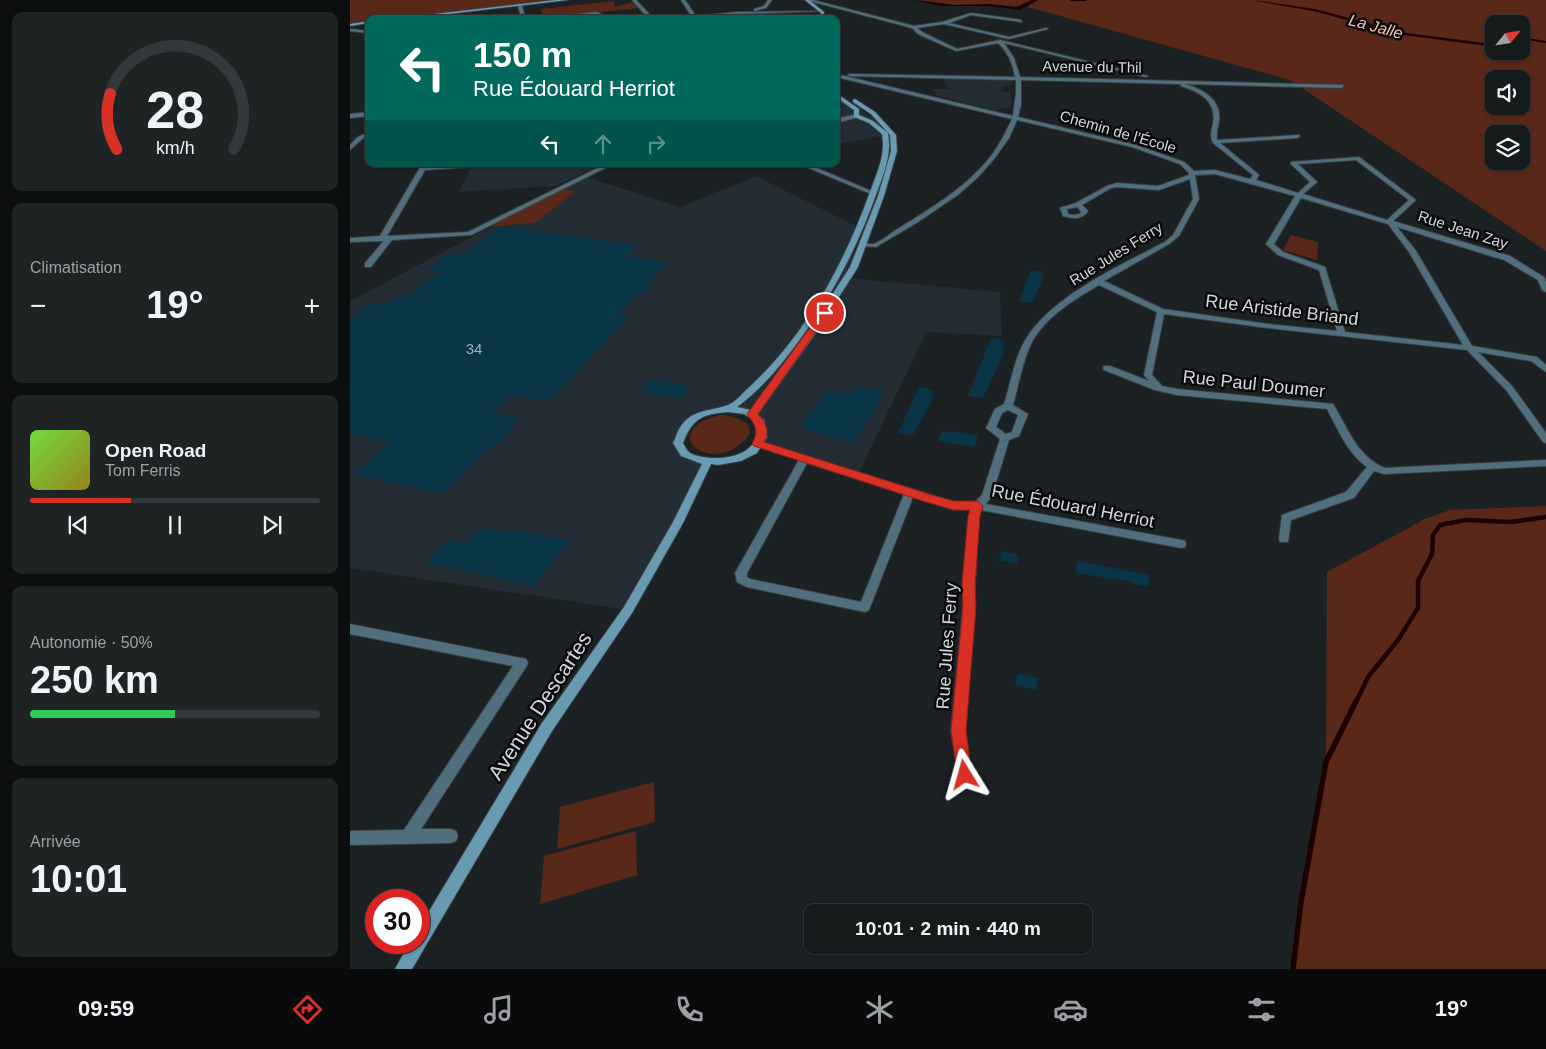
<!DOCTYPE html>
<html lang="fr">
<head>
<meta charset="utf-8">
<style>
  :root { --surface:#151a1b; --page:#1e2324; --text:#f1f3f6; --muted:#9da1a3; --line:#34383a; --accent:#d93025 }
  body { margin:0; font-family:Arial,sans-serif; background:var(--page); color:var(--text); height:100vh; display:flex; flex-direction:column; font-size:19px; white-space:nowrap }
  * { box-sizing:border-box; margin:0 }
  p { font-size:16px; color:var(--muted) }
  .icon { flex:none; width:28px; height:28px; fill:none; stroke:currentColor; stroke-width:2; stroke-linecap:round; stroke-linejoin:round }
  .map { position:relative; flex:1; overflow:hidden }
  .drawer { display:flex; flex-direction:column; gap:12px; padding:12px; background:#0c0e0f; width:350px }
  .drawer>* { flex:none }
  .guide { position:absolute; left:15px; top:15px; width:475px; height:152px; border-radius:10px; box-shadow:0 1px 4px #0004,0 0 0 1px var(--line); background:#00695c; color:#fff; overflow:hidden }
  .needle { width:32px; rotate:60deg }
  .tools { position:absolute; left:1135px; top:15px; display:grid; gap:10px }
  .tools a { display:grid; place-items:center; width:45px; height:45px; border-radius:10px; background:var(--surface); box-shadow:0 1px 4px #0004,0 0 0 1px var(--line); font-size:25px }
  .speed { position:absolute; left:15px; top:889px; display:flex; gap:10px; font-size:25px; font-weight:700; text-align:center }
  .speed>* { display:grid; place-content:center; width:65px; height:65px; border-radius:50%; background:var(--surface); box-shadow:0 1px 4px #0004,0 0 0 1px var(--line); line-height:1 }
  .speed .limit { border:8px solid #d22; background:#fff; color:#111 }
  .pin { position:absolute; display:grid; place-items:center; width:42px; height:42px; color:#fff; margin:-21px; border:2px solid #fff; border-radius:50%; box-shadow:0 1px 5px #0007 }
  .me { position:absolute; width:55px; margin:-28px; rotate:352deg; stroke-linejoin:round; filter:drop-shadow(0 0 4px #0008) }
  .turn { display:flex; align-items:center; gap:18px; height:105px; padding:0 25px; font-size:22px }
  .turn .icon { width:65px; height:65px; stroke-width:2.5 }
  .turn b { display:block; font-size:35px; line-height:42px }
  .lanes { display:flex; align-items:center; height:48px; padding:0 25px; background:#0003; justify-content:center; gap:25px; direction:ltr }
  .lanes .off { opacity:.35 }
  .big { font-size:38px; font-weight:700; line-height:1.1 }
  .drawer .widget { flex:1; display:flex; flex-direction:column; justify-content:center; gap:8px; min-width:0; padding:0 18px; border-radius:10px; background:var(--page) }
  .drawer .dial { align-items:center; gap:0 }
  .dial svg { height:130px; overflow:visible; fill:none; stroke:var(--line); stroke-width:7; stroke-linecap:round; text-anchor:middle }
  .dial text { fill:var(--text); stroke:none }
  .song { display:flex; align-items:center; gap:15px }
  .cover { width:60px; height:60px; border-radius:8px; background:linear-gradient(135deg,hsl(100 70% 55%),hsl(50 70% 35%)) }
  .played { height:5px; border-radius:2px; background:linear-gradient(90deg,var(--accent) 35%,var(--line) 35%) }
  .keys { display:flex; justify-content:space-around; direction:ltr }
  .heat { display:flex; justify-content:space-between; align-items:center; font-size:28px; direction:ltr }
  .charge { height:8px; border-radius:4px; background:linear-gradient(90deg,#34c759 50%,var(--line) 0) }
  .trip { position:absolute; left:454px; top:904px; width:288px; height:50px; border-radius:10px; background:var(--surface); box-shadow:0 1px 4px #0004,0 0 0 1px var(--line); font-weight:700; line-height:50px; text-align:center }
  .tab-bar { display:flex; height:80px; justify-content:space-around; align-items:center; background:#080a0b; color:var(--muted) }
  .tab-bar .icon { width:35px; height:35px }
  .tab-bar .active { color:var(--accent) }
  .tab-bar b { font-size:22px; color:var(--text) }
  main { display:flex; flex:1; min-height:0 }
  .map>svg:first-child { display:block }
</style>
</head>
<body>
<main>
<section class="drawer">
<div class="widget dial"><svg viewBox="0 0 100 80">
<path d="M14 69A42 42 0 1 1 86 69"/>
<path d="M14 69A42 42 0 0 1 10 35" stroke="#d93025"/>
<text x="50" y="56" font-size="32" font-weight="700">28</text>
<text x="50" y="72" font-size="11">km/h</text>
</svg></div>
<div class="widget"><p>Climatisation</p>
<div class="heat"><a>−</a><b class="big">19°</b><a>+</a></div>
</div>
<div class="widget">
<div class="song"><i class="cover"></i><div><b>Open Road</b><p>Tom Ferris</p></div></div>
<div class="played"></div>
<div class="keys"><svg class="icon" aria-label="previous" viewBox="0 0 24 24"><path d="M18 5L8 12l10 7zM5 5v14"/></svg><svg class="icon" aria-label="pause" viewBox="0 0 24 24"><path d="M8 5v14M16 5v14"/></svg><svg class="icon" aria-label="next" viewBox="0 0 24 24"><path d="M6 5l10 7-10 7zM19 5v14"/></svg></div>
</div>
<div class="widget"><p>Autonomie · 50%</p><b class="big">250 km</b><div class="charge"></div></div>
<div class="widget"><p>Arrivée</p><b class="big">10:01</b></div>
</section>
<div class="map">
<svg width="1196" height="969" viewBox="0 0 1196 969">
  <rect width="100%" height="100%" fill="#1c2224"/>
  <g fill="#232d33">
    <polygon points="592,77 663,81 663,83 649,90 661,93 661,107 644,110 587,96 582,89 600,89"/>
    <polygon points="486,91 535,127 540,135 486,144"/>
    <polygon points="179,164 252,164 206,186 109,192 122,167"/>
    <polygon points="406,176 506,226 504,267 497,278 650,292 652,336 576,332 507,477 408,444 412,434 403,414 368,410 345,419 330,435 335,453 357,463 278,610 0,568 0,301 236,177 330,207"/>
  </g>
  <g fill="#592819" fill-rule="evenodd">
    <polygon points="0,0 216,0 42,19 19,19 19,22 0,25"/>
    <polygon points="570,0 682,0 666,7 652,5 604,5"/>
    <path d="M688,0h508v251l-256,-171 -262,-73zM1144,24h27v27h-27zM1144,79h27v27h-27zM1144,134h27v27h-27z"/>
    <polygon points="264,1 265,7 283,2 288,8 194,18 191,9"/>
    <polygon points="214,188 225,192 185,223 141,226"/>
    <polygon points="941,235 968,242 967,260 933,250"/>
    <path d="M370,415c14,0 43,9 23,27 -35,33 -86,-11 -23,-27z"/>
    <polygon points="1196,506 1196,969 943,969 951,902 976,762 977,572 1075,519 1100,510"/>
    <polygon points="304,782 305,822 207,849 210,807"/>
    <polygon points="286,831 287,875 190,904 194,856"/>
  </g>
  <g fill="#1f0000">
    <polygon points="563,0 604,5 640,4 666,7 682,0 688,0 670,10 637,6 592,6"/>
    <polygon points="902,0 965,9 1056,33 1144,44 1144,47 1046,34 968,12"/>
  </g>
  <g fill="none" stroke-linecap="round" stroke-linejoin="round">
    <g stroke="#1f0000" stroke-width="2">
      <polyline points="721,0 736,0"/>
      <polyline points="1171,38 1196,42"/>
    </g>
    <polyline stroke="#1f0000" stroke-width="4.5" points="1006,702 1018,677 1048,640 1068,608 1068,581 1082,554 1083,535 1090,525 1116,520 1161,522 1196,517"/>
    <polyline stroke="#1f0000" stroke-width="5.5" points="943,969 951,902 976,762 1006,701"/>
  </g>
  <g fill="#083647">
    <polygon points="150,227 287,245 275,256 317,262 299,281 297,289 287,295 267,315 279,317 199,401 160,395 141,413 168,418 152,440 135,451 96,491 89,493 4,474 41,442 0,434 0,320 25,302 39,304 51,295 58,296 90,272 77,270 99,254 112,256"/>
    <polygon points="681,270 693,271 691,277 693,278 682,303 669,301"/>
    <polygon points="641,338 654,340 652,347 655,348 648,366 633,398 618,396"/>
    <polygon points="304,380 341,386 331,399 291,391 299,381"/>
    <polygon points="506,387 534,391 527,406 503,442 457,430 453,424 478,390 500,395"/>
    <polygon points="569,387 584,390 580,397 583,398 563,435 548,433"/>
    <polygon points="592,431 605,433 606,431 628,436 624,447 588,441"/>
    <polygon points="131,528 152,532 174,532 219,541 184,586 76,562 97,540 116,544"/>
    <polygon points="652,551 669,555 667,564 649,560"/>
    <polygon points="728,561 799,575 798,587 783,584 783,582 726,573"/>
    <polygon points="668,673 688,678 686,690 665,685"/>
  </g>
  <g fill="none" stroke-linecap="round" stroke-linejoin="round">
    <g stroke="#393f41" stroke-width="2">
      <g id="street">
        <polygon points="282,0 286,0 304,19 299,19"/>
        <polygon points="331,0 335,0 346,16 388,12 472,11 388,14 330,19 342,17"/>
        <polygon points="418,0 422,0 416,8 404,11 404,9 414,6"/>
        <path d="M456,0h7l101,26 28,-4 29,-9 50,7 1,2 -51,-7 -22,8 60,14 37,-9 2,1 -39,10 -65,-15 -27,4 5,4 35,17 43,-9 148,36 -2,1 -142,-34 10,15 6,19 324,8 -2,3 -157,-4c17,5 37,15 34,37 -1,6 -3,12 -2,19l82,-5 1,1 -3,2 -77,5 38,31 1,1 -3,5 42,13 12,-11 -19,-18v-2l68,-5 57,43 -23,21 117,35 34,21 2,5v10l-4,-2 -4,-10 -34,-20 -107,-33 19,24 56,95 65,11 9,8v7l-15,-11 -53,-9 34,34 34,47v10l-3,-1 -37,-52 -39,-40 -199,-22 -104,-14 -12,61 10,11 15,3 156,15c15,24 24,53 52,64l161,-8v6l-162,8 -10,-3 -20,27 -63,22 -3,22h-8l-1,-3 3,-24 64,-23 21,-25c-20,-14 -29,-38 -40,-58l-150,-14 -22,-5 -51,-20 -1,-2 1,-2h6l39,15 -5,-6 13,-63 -58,-27c-24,14 -54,32 -67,57 -10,20 -13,42 -19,63l15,9 -9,22 -10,4 -17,56 -6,8 195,36 4,1 1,3 -1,3 -4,1 -200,-38 -2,6 -4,68v23l-10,124 7,44 -2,5 -5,2 -5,-2 -9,-49 12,-124v-23l6,-68 2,-6h-17l-41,-13 -44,113 -4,2 -118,-25 -10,-5 -2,-9 64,-113 -44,-14 -2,-2 2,-2h6l193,60h21l7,-7 18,-56 -14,-11 9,-19 9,-5c7,-21 10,-46 22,-65 26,-43 95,-74 139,-97l8,-7 20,-36 -3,-20 -31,11 -42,-3 -6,1 -29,17 6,6c-6,9 -15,8 -25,5l-3,-8 16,-5 31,-17 10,-3 41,3 31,-11v-2l-9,-9 -48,-17 -115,-27 -8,18 -15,21 -16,18 -19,17 -41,28 -42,25 -14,-1v-2c3,-1 8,0 11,0 8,-2 17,-10 23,-14 34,-21 71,-43 95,-74 9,-12 15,-24 21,-37l-176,-42v-3l177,42 3,-23v-13l-166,-4 -2,-1 2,-1 165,3c-2,-13 -7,-25 -17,-34l-42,8 -38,-17 -6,-6zM671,80l160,4v2c19,6 36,15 32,38 -2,7 -3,12 0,19l40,32 -3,4 -35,-9 -21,1 -10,-9 -48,-17 -118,-28 3,-13zM1006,160l53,40 -22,20 -84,-26 14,-12 -19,-18zM865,174l80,22 -29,48 12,11 41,15 18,61 -69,-7 -105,-15 -59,-28 65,-37 10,-8 20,-37 -4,-24zM951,198l87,26 21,28 54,93 -118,-13 -20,-65 -42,-15 -9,-8zM727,207l4,4 -1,3 -7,1 -5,-1 -1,-5zM658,410l10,5 -6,17 -6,2 -10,-7 6,-14zM457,463l97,31 -43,108 -111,-23 -3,-2v-4z"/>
        <polygon points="170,4 172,5 175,19 171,19 168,5"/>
        <polygon points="247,12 254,15 189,19 191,18"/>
        <polygon points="0,29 19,31 19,33 0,31"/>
        <polygon points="19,112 19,116 0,118 0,114"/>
        <polygon points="507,114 510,116 509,117 486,123 486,119"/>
        <polygon points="19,132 19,136 12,139 0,150 0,145 8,137"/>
        <polygon points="72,164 78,164 77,166 139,164 136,166 75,170 37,236 118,232 256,164 263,164 121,235 42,240 21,267 15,267 15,263 34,241 0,242 0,238 30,236"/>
        <polygon points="449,164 457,164 526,193 521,194"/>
        <polygon points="0,624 176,659 178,663 176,667 71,829 101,829 106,831 108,836 106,841 101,843 0,845 0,831 54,830 163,666 0,634"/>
      </g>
    </g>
    <g stroke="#393f41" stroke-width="2">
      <g id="secondary">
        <polygon points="205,0 218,0 56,19 40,19"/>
        <polygon points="455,0 459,0 474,12 473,19 469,19 471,13"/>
        <polygon points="19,21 19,23 0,26 0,24"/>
        <path d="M486,93l23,16v6l14,6 15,12c4,21 -4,40 -11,59 -20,57 -48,110 -85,158 -16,21 -33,41 -55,57l14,3 59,-81 40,-62 28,-71 13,-45 -1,-16 -19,-21 -18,-12v-2l2,-1 20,13 21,23 1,16 -13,45 -26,71 -40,63 -61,85 7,5 3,17 -10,16 -16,8 -23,4 -7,-1 -28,59 -51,90 -80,118 -140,238h-17l15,-27h9v-14l123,-205 82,-116 49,-85 29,-58 -21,-8 -8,-13c3,-5 4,-12 8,-17 11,-16 28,-15 44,-20 6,-1 14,-8 18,-13 60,-53 100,-126 127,-201 7,-19 16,-38 12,-58l-13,-11 -15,-6v-7l-18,-13zM378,412l16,2 11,7 2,16c-2,3 -4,8 -7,10 -12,13 -45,14 -60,6 -3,-2 -5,-6 -7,-10 9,-24 19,-29 45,-31z"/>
      </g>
    </g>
    <use href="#street" fill="#506e7c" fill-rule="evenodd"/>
    <use href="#secondary" fill="#689ab1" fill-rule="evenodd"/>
  </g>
  <path fill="#d93025" stroke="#8d1f18" d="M472,311l7,2 -71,101c8,10 12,15 6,28l168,53 22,6h24l5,5 -3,10 -5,68 1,23 -10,124 6,44 -2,5 -5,2 -6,-2 -2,-5 -6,-44 12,-124 -1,-23 6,-68 2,-6h-16l-28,-8 -172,-56 -2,-2c7,-14 4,-18 -5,-30z"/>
  <g text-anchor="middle" stroke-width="5" stroke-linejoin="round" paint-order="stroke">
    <g font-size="15" fill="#d4d7d9" stroke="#080b0c">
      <text transform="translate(742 67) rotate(1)" y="5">Avenue du Thil</text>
      <text transform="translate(768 132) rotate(16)" y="5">Chemin de l'École</text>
      <text transform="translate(1113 230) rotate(18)" y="5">Rue Jean Zay</text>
      <text transform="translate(766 254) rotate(-32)" y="5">Rue Jules Ferry</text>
    </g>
    <g font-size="15" fill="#a1afb4">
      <text x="124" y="354">34</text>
    </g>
    <g font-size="16" font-style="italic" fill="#fbbfad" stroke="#080b0c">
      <text transform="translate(1026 26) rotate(15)" y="6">La Jalle</text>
    </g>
    <g font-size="18" fill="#d4d7d9" stroke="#080b0c">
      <text transform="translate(932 310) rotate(7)" y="6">Rue Aristide Briand</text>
      <text transform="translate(904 384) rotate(6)" y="6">Rue Paul Doumer</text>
      <text transform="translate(723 506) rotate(11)" y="6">Rue Édouard Herriot</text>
      <text transform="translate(597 646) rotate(-86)" y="6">Rue Jules Ferry</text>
    </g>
    <g font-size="21" fill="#d4d7d9" stroke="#080b0c">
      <text transform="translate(190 706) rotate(-57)" y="7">Avenue Descartes</text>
    </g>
  </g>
</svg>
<div class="tools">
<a><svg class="needle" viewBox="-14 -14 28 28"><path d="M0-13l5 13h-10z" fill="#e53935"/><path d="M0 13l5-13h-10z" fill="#9da1a3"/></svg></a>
<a><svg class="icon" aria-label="sound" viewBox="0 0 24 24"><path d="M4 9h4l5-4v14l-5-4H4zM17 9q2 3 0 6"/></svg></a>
<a><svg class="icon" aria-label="layers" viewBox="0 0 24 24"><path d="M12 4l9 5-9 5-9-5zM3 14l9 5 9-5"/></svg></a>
</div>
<div class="speed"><div class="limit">30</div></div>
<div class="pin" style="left:475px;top:313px;background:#d93025"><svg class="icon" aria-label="arrive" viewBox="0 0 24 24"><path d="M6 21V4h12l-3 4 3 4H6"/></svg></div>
<svg class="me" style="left:615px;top:775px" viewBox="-20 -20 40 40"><path d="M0-17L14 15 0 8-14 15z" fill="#d93025" stroke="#fff" stroke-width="4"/></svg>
<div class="trip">10:01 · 2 min · 440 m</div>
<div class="guide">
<div class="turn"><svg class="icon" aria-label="left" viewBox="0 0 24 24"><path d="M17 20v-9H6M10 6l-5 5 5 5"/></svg><div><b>150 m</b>Rue Édouard Herriot</div></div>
<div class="lanes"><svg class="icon" aria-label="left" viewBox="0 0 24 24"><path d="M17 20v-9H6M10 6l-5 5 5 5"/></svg><svg class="icon off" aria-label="ahead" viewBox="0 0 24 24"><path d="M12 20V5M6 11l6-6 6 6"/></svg><svg class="icon off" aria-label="right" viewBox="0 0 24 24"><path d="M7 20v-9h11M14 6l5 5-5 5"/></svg></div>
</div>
</div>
</main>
<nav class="tab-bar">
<b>09:59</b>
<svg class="icon active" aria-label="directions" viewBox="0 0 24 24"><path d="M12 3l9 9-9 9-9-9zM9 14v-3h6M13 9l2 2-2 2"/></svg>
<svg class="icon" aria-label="music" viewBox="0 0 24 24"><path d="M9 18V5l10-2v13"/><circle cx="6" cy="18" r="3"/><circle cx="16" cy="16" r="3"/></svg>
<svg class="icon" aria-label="phone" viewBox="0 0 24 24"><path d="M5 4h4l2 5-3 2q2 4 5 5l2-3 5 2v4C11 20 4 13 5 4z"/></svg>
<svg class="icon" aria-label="climate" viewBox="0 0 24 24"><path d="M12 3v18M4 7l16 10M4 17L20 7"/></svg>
<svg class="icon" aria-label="car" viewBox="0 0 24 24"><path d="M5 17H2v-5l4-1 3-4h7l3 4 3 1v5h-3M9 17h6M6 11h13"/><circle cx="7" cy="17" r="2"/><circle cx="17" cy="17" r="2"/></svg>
<svg class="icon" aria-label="filters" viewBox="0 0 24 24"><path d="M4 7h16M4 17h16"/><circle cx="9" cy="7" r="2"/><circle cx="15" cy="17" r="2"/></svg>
<b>19°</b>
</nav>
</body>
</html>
